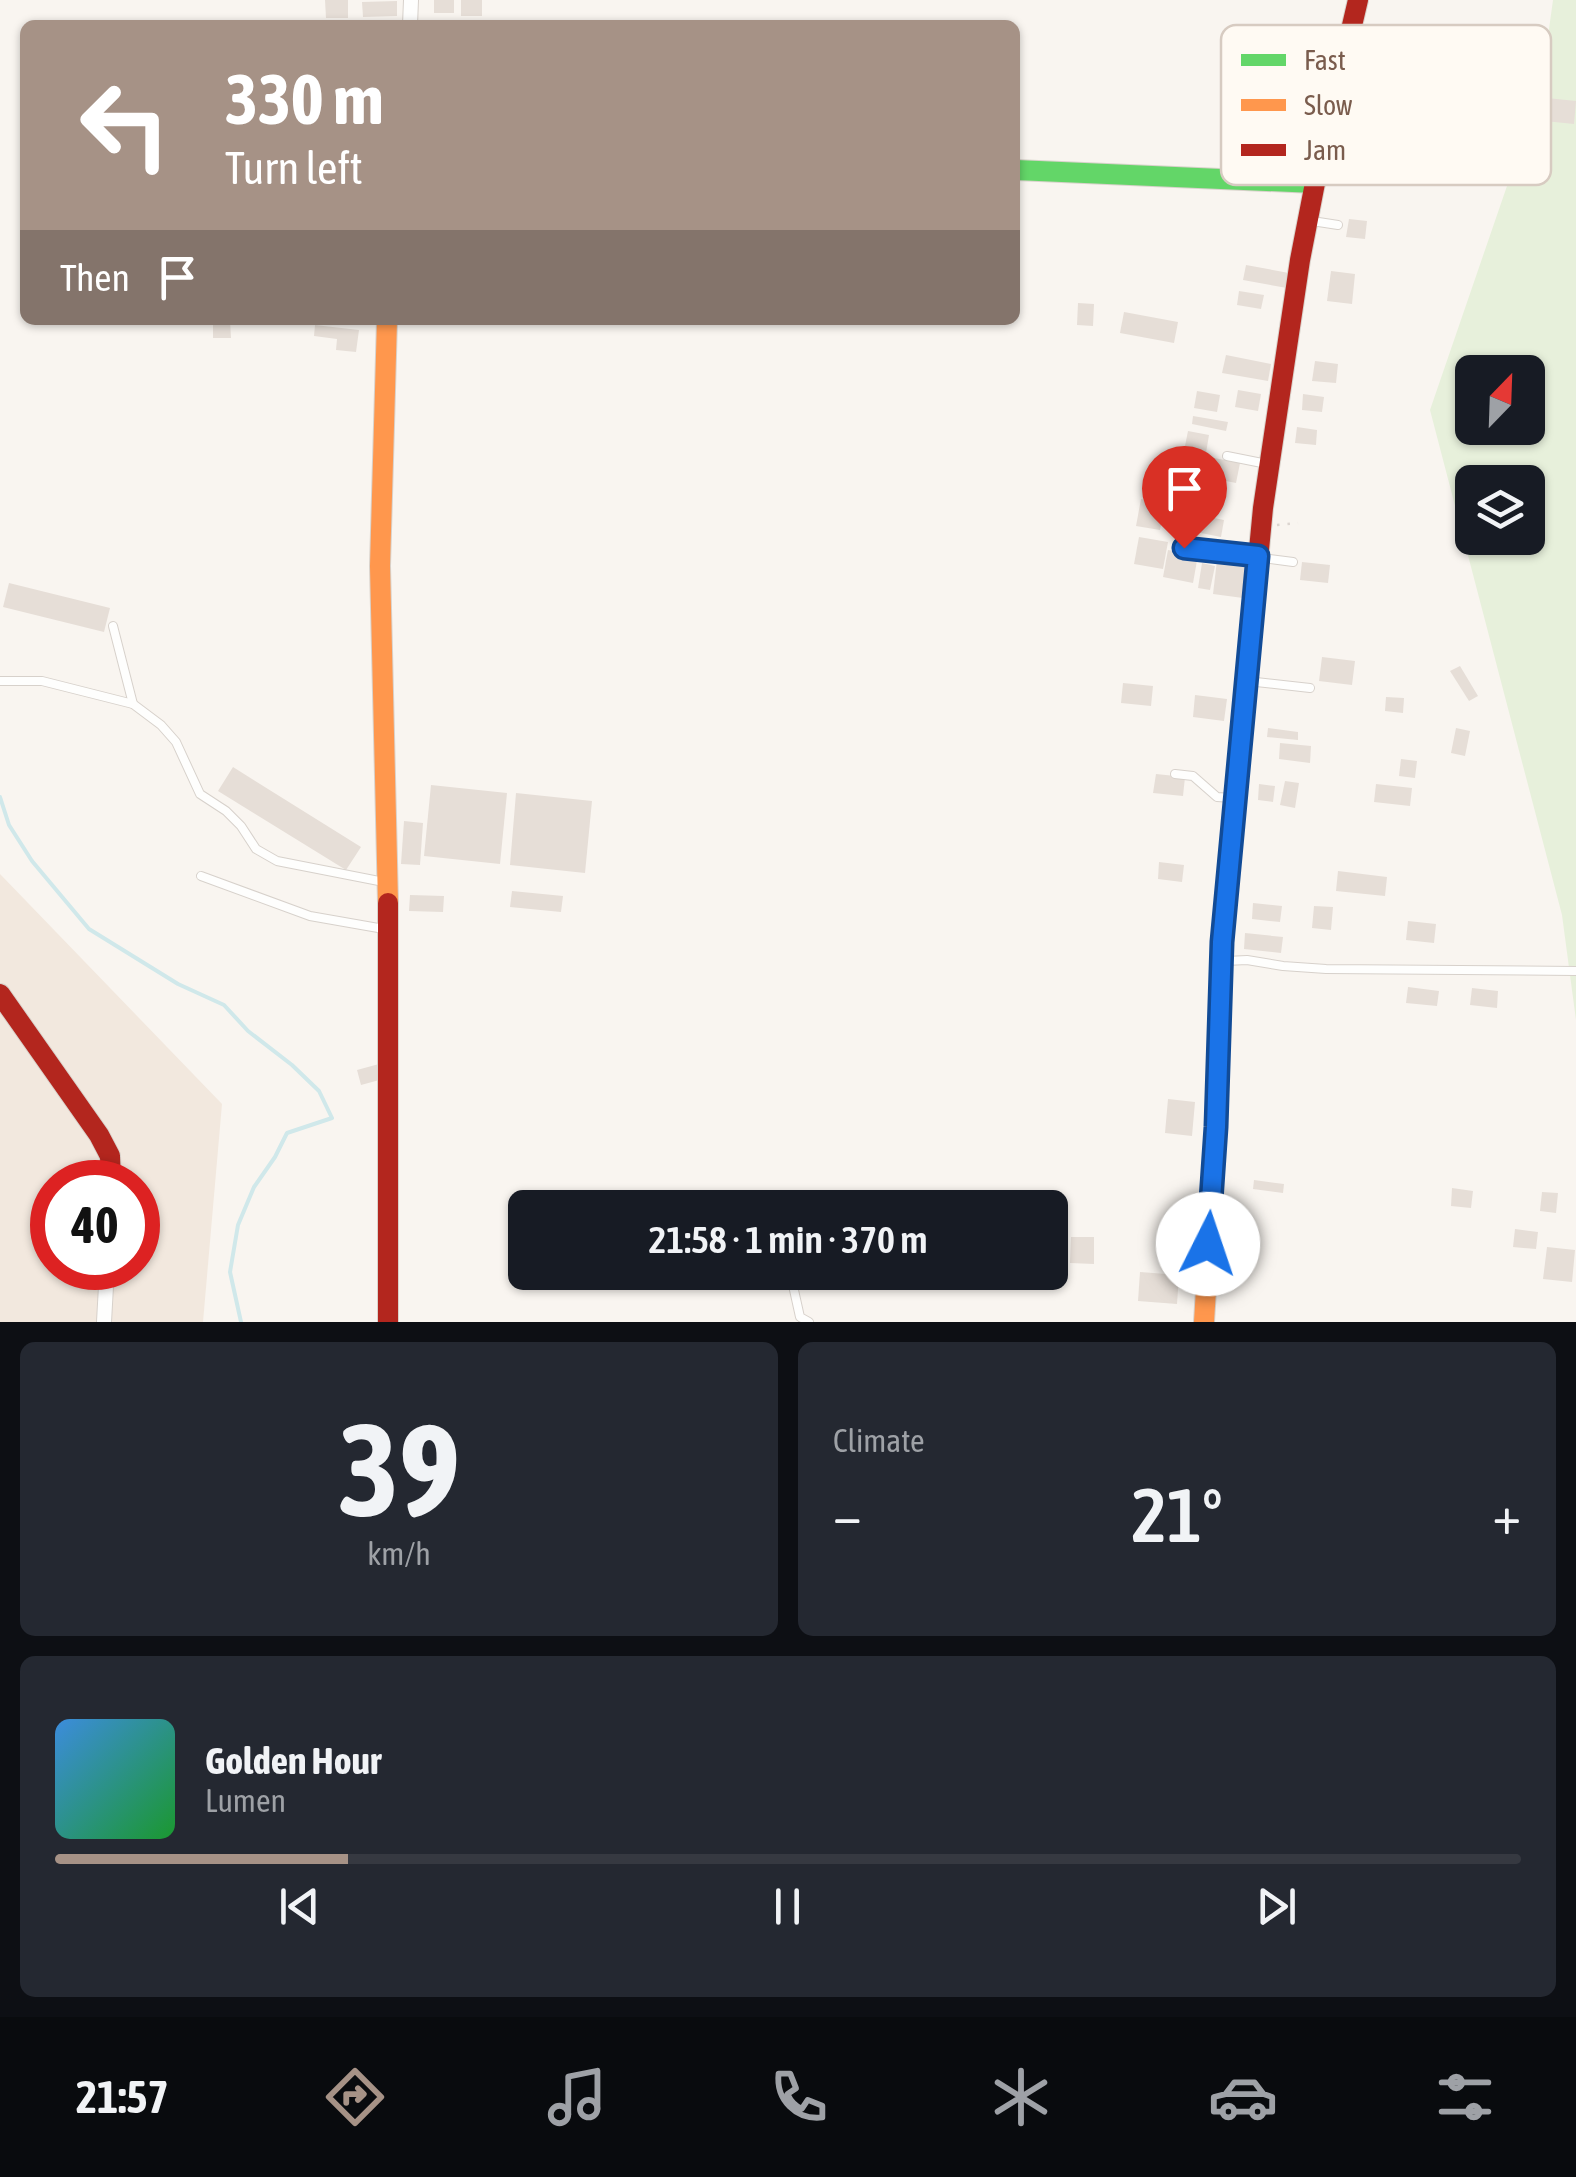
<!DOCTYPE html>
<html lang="en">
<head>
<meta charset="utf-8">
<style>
  :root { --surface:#171b24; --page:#242831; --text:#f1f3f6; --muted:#9ea1a6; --line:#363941; --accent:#a69286 }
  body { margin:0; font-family:"Asap Condensed",sans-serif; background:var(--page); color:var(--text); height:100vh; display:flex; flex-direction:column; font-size:38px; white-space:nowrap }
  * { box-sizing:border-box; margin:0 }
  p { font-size:32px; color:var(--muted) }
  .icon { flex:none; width:55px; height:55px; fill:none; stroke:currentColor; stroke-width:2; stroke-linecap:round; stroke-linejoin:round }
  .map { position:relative; height:1322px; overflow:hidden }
  .sheet { display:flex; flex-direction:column; gap:20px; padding:20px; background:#0d0f14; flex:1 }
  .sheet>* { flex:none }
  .top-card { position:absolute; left:20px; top:20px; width:1000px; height:305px; border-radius:15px; box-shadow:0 2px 8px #0004; background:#a69286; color:#fff; overflow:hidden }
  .needle { width:65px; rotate:23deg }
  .controls { position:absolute; left:1455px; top:355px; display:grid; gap:20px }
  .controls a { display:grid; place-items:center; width:90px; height:90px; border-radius:15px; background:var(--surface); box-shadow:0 2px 8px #0004; font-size:50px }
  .speed { position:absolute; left:30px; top:1160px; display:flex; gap:20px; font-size:50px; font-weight:700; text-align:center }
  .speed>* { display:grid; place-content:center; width:130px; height:130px; border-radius:50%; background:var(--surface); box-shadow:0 2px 8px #0004; line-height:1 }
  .speed .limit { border:15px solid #d22; background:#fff; color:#111 }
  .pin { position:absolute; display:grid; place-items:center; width:85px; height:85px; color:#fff; margin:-102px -42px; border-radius:50% 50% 50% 0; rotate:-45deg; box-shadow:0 0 10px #0007 }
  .pin .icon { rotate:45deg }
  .me { position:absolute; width:110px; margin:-55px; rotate:4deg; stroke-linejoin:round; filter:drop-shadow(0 0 8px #0008) }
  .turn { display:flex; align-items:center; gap:35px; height:210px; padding:0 40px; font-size:45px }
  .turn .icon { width:130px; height:130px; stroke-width:2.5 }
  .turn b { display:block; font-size:70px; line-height:85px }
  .then { display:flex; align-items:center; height:95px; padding:0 40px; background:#0003; gap:20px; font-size:38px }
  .big { font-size:75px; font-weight:600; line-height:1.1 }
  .sheet .card { flex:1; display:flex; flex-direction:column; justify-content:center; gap:15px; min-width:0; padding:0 35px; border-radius:15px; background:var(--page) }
  .sheet .dial { align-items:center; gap:0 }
  .dial b { font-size:130px; line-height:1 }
  .song { display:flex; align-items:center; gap:30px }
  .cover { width:120px; height:120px; border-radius:15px; background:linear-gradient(135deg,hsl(210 70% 55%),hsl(130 70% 35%)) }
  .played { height:10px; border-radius:5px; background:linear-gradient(90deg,var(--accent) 20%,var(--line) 20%) }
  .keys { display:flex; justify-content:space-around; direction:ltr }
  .heat { display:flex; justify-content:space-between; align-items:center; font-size:55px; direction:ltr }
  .sheet .tiles { flex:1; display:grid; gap:20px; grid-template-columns:1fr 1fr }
  .card:last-child { grid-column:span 2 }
  .trip { position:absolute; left:508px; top:1190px; width:560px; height:100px; border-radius:15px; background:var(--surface); box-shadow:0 2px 8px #0004; font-weight:600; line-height:100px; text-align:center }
  .dock { display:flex; height:160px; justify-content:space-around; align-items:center; background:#090b0e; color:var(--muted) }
  .dock .icon { width:70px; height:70px }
  .dock .on { color:var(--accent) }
  .dock b { font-size:45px; color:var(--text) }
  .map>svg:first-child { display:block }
</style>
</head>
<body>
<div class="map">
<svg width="1576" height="1322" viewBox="0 0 1576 1322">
  <rect width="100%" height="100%" fill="#f9f5f0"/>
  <path fill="#f2e8de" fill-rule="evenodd" d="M0,874l222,230 -19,218h-203zM52,1182h86v86h-86z"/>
  <path fill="#e7f0db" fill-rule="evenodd" d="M1553,0h23v1020l-14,-105 -132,-505 111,-323zM1472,372h56v56h-56zM1472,482h56v56h-56z"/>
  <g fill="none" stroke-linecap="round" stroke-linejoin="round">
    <polyline stroke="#d0e8ea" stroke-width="4" points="0,797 9,825 32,861 89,929 178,984 224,1005 248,1031 292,1065 319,1091 332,1118 287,1133 275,1157 254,1187 238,1225 230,1272 241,1322"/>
  </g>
  <g fill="#e6ded7">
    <polygon points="325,0 348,0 348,18 326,18"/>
    <rect x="434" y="0" width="20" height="13"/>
    <rect x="461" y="0" width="21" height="16"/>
    <polygon points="397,1 397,16 363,17 362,2"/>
    <polygon points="1537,97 1576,101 1574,124 1535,120"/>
    <polygon points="1349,219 1367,221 1365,239 1346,237"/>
    <polygon points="1246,265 1289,273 1287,288 1243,280"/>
    <polygon points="1331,271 1355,274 1352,304 1327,301"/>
    <polygon points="1239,291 1264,295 1261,309 1237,305"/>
    <polygon points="1078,303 1094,304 1093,326 1077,325"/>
    <polygon points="1124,312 1178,322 1174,343 1120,333"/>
    <polygon points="213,321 230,321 231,338 213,338"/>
    <polygon points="315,325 359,330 356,352 336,350 337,339 314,336"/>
    <polygon points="1226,355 1271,364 1268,381 1222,373"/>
    <polygon points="1315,361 1338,364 1336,383 1312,381"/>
    <polygon points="1238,390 1261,394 1258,411 1235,407"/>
    <polygon points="1197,391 1220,395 1217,412 1194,408"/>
    <polygon points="1303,394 1324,397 1322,412 1302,410"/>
    <polygon points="1193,416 1228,422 1226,431 1192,424"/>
    <polygon points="1297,427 1317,430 1316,445 1295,443"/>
    <polygon points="1188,431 1209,435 1204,465 1182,461"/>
    <polygon points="1209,457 1240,463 1236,483 1206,477"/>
    <polygon points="1141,499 1165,504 1160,530 1136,526"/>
    <polygon points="1194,514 1224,520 1221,537 1191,531"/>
    <polygon points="1139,537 1168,542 1163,569 1134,564"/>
    <polygon points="1168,550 1198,555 1193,583 1163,577"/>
    <polygon points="1217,560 1247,564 1243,598 1213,594"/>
    <polygon points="1302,562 1330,565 1328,583 1300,580"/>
    <polygon points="1202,563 1215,566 1210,590 1198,588"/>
    <polygon points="9,583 110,608 104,632 3,607"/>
    <polygon points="1322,657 1355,661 1352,685 1319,681"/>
    <polygon points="1460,666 1478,696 1469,701 1450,671"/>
    <polygon points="1123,683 1153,686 1151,706 1121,703"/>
    <polygon points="1195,695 1227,699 1224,721 1193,717"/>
    <polygon points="1386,697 1404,698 1403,713 1385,711"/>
    <polygon points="1268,728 1298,732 1298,740 1267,737"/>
    <polygon points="1456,728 1470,731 1465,756 1451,753"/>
    <polygon points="1280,743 1311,746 1310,763 1279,759"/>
    <polygon points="1401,759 1417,761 1415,778 1399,776"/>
    <polygon points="233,767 361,847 346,870 218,791"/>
    <polygon points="1156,774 1185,777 1183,796 1153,793"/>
    <polygon points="1285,781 1299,783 1295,808 1280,805"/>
    <polygon points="1259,784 1275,786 1273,802 1258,800"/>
    <polygon points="1376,784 1412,788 1410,806 1374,802"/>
    <polygon points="431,785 507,793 500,864 424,856"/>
    <polygon points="516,793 592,801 585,873 510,865"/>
    <polygon points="404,821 423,823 420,865 401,864"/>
    <polygon points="1159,862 1184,865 1182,882 1158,879"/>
    <polygon points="1338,871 1387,877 1385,896 1336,891"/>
    <polygon points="512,891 563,896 561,912 510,907"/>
    <polygon points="410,895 444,896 443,912 409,911"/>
    <polygon points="1253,903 1282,906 1280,922 1252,919"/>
    <polygon points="1314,906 1333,907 1331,930 1312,928"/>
    <polygon points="1408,921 1436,924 1434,943 1406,940"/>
    <polygon points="1245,933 1283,937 1281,953 1244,949"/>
    <polygon points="1408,987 1439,991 1437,1006 1406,1003"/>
    <polygon points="1472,988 1498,991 1497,1008 1470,1005"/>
    <polygon points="379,1064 383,1079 361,1085 357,1070"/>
    <polygon points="1168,1099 1195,1102 1192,1136 1165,1133"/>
    <polygon points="1254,1180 1284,1184 1283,1193 1253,1189"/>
    <polygon points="1452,1188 1473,1191 1471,1208 1451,1206"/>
    <polygon points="1542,1192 1558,1193 1556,1213 1540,1211"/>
    <polygon points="1515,1229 1538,1232 1536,1249 1513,1247"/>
    <polygon points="1071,1237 1094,1237 1094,1264 1070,1263"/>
    <polygon points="1547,1247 1575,1250 1572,1282 1543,1279"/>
    <polygon points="1140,1272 1179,1275 1177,1304 1138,1301"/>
  </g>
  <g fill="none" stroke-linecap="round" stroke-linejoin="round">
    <g stroke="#d7d1cb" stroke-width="10">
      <g id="lane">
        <polyline points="1312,221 1338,225"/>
        <polyline points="1227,456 1267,464"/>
        <polyline points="1184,548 1293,562"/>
        <polyline points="113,626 133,704"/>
        <polyline points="0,681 42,681 133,704 161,725 176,742 200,794 226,811 241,826 256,849 277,861 384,882"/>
        <polyline points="1247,681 1310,688"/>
        <polyline points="1175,774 1193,776 1217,797 1232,798"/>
        <polyline points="201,876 310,916 384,929"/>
        <polyline points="1226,961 1247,960 1283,966 1326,969 1576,971"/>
        <polyline points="792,1281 800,1317 809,1322"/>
      </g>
    </g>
    <g stroke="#d7d1cb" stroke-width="16">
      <g id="street">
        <polyline points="410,25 411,0"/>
        <polyline points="104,1322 107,1268"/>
      </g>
    </g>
    <g stroke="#d9d2cb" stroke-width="22">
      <polyline id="fast" points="1015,170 1315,183"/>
    </g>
    <g stroke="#d9d2cb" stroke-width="22">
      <g id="slow">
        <polyline points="387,320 380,566 388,903"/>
        <polyline points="1204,1322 1216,1127 1222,942 1242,727"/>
      </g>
    </g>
    <g stroke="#d9d2cb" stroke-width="22">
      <g id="jam">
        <polyline points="1242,727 1263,508 1300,260 1315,183 1358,0"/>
        <polyline points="388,903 388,1322"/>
        <polyline points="0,994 99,1135 110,1156 111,1182"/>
      </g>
    </g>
    <polyline stroke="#dcd5d0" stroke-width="2.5" stroke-dasharray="2.5 8" stroke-linecap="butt" points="1277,525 1298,523"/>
    <use href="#lane" stroke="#fefefd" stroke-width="8"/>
    <use href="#street" stroke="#fefefd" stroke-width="14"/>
    <use href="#fast" stroke="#63d668" stroke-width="20"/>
    <use href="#slow" stroke="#ff974d" stroke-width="20"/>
    <use href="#jam" stroke="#b3261e" stroke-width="20"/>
  </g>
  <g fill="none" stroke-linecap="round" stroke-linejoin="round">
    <g stroke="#114b97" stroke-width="25">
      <polyline id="route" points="1184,548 1258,556 1222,942 1216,1127 1208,1244"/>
    </g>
    <use href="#route" stroke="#1a73e8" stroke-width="18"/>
  </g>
  <rect x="1221" y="25" width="330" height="160" rx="15" fill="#fffaf3" stroke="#d7cbc1" stroke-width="2.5"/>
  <rect x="1241" y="54" width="45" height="12" fill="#63d668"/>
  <rect x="1241" y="99" width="45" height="12" fill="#ff974d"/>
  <rect x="1241" y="144" width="45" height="12" fill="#b3261e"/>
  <g font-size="28" fill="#7a5c4d">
    <text x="1304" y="70">Fast</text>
    <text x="1304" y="115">Slow</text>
    <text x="1304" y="160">Jam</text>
  </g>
</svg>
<div class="controls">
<a><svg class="needle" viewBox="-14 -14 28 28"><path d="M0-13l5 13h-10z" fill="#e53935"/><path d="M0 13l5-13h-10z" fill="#9ea1a6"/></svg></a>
<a><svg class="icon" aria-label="layers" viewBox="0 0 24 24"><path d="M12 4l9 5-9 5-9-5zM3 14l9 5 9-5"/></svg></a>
</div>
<div class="speed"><div class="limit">40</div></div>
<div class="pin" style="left:1184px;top:548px;background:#d93025"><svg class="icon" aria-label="arrive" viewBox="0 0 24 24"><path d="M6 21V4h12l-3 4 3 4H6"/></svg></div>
<svg class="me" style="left:1208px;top:1244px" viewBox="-20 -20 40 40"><circle r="19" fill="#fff"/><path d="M0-13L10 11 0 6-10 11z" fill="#1a73e8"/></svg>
<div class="trip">21:58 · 1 min · 370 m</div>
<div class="top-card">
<div class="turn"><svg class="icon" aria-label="left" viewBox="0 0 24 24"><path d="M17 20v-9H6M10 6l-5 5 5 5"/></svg><div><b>330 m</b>Turn left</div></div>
<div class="then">Then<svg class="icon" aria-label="arrive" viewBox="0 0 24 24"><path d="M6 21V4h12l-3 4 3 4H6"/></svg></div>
</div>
</div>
<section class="sheet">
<div class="tiles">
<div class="card dial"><b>39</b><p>km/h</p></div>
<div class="card"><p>Climate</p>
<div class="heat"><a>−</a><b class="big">21°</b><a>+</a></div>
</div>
<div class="card">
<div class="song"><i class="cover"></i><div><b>Golden Hour</b><p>Lumen</p></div></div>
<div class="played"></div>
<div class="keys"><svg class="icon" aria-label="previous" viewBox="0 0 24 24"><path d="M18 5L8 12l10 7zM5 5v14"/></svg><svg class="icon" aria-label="pause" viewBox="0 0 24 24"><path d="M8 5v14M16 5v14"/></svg><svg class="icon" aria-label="next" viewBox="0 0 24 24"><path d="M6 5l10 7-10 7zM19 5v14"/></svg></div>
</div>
</div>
</section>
<nav class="dock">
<b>21:57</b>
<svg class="icon on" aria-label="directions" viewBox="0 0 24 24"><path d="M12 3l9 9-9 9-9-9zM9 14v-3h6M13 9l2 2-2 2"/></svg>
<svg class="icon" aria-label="music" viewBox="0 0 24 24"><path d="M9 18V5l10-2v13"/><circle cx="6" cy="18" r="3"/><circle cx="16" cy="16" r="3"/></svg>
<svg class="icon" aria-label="phone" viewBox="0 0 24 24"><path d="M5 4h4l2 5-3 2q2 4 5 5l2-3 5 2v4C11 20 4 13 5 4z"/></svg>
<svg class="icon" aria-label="climate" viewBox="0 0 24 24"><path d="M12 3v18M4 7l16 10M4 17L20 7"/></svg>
<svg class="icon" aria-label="car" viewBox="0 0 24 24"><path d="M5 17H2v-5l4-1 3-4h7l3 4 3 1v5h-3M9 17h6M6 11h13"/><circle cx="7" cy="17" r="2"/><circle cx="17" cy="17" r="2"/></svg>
<svg class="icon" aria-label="filters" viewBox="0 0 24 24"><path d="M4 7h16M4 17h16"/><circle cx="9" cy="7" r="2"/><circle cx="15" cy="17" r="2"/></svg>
</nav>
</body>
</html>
